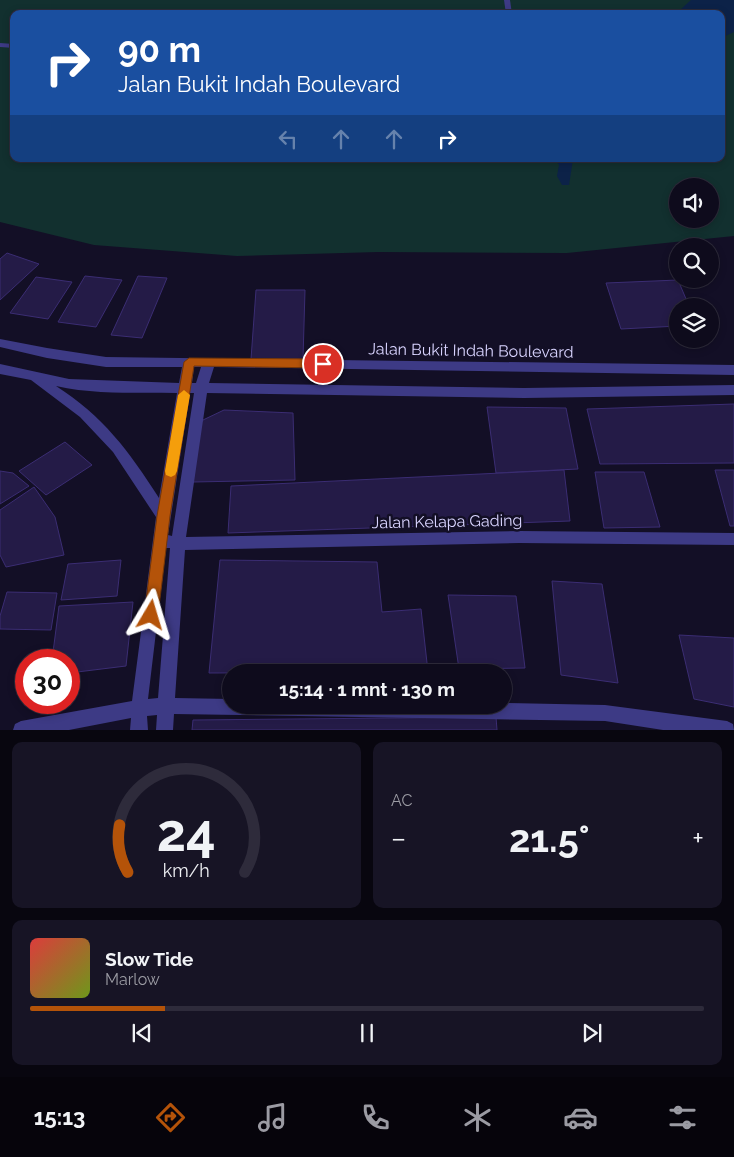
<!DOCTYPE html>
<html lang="id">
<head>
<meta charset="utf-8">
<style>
  :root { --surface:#0e0b1c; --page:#171425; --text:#f1f3f6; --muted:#9b9ba3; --line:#2e2b3b; --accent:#b45309 }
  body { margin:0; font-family:Raleway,sans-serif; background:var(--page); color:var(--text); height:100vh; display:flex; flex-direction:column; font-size:19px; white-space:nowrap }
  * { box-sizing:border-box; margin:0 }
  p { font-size:16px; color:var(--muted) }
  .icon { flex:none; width:28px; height:28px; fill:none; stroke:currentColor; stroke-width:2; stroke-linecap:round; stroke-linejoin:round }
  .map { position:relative; height:730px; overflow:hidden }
  .panel { display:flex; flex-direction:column; gap:12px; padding:12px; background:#08060f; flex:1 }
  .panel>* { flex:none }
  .hud { position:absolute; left:10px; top:10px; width:715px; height:152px; border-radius:10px; box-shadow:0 2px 8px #0003,0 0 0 1px var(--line); background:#1a4fa0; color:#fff; overflow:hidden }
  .fabs { position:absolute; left:669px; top:178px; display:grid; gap:10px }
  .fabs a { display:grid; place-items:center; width:50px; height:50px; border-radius:50%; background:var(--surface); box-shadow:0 2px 8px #0003,0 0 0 1px var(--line); font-size:25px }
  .speed { position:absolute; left:15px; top:649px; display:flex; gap:10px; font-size:25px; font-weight:700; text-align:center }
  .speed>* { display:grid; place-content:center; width:65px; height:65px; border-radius:50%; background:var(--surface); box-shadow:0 2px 8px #0003,0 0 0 1px var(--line); line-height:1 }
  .speed .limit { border:8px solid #d22; background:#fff; color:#111 }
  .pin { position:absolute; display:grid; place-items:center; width:42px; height:42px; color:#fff; margin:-21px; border:2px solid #fff; border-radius:50%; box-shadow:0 1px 5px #0007 }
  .me { position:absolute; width:55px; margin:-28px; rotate:7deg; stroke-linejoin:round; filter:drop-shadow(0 0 4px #0008) }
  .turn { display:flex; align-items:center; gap:18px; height:105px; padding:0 25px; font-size:22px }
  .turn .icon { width:65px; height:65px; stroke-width:2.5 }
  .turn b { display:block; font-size:35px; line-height:42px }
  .lanes { display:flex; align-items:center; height:48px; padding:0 25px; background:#0003; justify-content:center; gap:25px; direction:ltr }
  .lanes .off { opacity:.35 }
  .big { font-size:38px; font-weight:700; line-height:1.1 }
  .panel .card { flex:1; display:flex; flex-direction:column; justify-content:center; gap:8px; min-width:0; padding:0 18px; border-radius:10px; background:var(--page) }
  .panel .dial { align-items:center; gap:0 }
  .dial svg { height:130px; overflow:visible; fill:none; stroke:var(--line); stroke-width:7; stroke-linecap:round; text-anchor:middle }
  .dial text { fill:var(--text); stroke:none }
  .song { display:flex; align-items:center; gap:15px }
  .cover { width:60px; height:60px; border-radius:8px; background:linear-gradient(135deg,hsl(0 70% 55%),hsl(80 70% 35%)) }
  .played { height:5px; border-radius:2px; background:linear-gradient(90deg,var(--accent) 20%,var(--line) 20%) }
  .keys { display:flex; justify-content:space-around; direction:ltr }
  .heat { display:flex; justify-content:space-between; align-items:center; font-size:28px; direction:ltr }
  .panel .tiles { flex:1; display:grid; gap:12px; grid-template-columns:1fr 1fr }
  .card:last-child { grid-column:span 2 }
  .trip { position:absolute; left:222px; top:664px; width:290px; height:50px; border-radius:25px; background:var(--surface); box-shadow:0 2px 8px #0003,0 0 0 1px var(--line); font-weight:700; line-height:50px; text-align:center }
  .tabs { display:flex; height:80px; justify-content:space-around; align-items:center; background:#06040b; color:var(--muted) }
  .tabs .icon { width:35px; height:35px }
  .tabs .selected { color:var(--accent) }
  .tabs b { font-size:22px; color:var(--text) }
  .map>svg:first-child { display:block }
</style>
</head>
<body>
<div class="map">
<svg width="734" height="730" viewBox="0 0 734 730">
  <rect width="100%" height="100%" fill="#130f26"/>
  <path fill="#12302f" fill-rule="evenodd" d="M0,0h734v236l-167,17 -189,-1 -141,4 -143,-11 -94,-23zM14,14h707v145h-707zM678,186h32v33h-32z"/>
  <g fill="#0c2248">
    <polygon points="691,0 734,0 734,32 721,38 721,14 662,14 680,10"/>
    <polygon points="555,159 573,159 569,185 562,185 557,176 559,165"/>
  </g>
  <g fill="#241b47" stroke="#3b2d73">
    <polygon points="7,253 39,264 0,300 0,259"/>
    <polygon points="85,276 122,280 96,327 58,322"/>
    <polygon points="138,276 167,278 142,338 111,335"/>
    <polygon points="36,277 72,282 48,319 10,313"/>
    <polygon points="678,280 689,306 678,306 678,326 621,329 606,283"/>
    <polygon points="256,290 305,290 303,359 251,359"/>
    <polygon points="734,404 734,463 600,464 587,409"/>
    <polygon points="487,407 566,408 578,469 496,473"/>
    <polygon points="224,410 293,413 295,480 193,482 200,425 203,420"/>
    <polygon points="65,442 92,465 46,495 19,471"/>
    <polygon points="564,470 570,521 228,533 231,486"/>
    <polygon points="715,470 734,470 734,526 730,526"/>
    <polygon points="0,471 13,473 29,486 0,504"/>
    <polygon points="595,472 644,472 660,527 604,528"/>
    <polygon points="34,487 55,517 64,555 6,567 0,555 0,510"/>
    <polygon points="121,560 117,596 61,600 68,564"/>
    <polygon points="220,560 377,562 382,612 421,609 428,672 209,673"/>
    <polygon points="552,581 602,584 618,683 561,675"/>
    <polygon points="7,592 57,593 51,630 0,629 0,616"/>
    <polygon points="448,595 516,596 525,668 459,669"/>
    <polygon points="133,602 126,666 69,673 69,660 52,660 59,606"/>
    <polygon points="679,635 734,638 734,707 694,699"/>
    <polygon points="496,717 497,730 192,730 193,720"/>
  </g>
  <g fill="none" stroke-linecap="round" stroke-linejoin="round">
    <g fill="#3d3a85" fill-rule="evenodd">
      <polygon points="504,0 510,0 512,14 506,14"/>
      <polygon points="0,43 14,44 14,48 0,47"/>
    </g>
    <path fill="#3d3a85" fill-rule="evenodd" d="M0,339l47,9 59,9 628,8v10l-520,-8 -5,16 315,5 210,-3v10l-210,3 -317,-5 -21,144 333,-6 215,2v12l-215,-2 -334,7 -10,148 56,1v6h273v-2l101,2 122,16 6,3 1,6h-71l-58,-9 -431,-7 -1,16h-17l1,-15 -10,1 1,14h-18l1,-12 -62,12h-56l2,-6 6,-3 111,-20 24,-184 -43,-65 -33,-35 -49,-37 -31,-6v-10l69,15 110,4 3,-16h-76l-59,-9 -47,-11zM194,367h7l-5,16h-4zM56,386c39,9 81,6 121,7l-18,105c-30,-47 -56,-82 -103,-112zM190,393h4l-22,143 -4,-1zM166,548h4l-12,150 -10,1z"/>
  </g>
  <polygon fill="#b45309" stroke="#753606" points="189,358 323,359 329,364 323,368 194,366 170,516 158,615 156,620 151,622 146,620 144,615 157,516 184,362"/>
  <polygon fill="#f59e0b" points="184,390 190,395 177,471 175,475 171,477 166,475 165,471 178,395"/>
  <g text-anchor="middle" stroke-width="5" stroke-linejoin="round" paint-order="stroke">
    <g font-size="16" fill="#d9d4ff" stroke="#130f26">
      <text transform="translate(471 350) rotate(1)" y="6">Jalan Bukit Indah Boulevard</text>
      <text transform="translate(447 521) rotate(-1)" y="6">Jalan Kelapa Gading</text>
    </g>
  </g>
</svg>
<div class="fabs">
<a><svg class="icon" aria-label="sound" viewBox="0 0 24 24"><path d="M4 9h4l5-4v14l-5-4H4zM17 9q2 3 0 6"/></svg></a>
<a><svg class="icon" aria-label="search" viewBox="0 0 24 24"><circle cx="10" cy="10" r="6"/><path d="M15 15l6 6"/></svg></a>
<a><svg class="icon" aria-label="layers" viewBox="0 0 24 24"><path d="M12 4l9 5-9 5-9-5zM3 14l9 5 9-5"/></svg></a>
</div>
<div class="speed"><div class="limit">30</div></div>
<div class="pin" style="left:323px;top:364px;background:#d93025"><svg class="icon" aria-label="arrive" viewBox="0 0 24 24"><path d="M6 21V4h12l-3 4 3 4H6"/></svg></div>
<svg class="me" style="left:151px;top:615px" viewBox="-20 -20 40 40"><path d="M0-17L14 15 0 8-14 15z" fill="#b45309" stroke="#fff" stroke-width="4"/></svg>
<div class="trip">15:14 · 1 mnt · 130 m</div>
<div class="hud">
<div class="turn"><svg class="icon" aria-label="right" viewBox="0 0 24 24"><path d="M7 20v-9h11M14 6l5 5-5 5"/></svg><div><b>90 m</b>Jalan Bukit Indah Boulevard</div></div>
<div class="lanes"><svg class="icon off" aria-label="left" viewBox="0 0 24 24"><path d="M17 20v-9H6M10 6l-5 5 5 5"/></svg><svg class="icon off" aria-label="ahead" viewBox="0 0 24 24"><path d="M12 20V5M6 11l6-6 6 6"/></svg><svg class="icon off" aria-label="ahead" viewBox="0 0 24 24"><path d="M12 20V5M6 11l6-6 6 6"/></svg><svg class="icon" aria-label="right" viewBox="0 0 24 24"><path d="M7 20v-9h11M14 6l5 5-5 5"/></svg></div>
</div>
</div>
<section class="panel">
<div class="tiles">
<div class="card dial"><svg viewBox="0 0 100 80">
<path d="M14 69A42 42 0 1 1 86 69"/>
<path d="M14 69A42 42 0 0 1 9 40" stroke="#b45309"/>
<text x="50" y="56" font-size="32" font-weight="700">24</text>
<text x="50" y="72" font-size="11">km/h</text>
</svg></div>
<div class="card"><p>AC</p>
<div class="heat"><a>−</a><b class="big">21.5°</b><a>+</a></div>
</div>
<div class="card">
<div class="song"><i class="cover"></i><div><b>Slow Tide</b><p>Marlow</p></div></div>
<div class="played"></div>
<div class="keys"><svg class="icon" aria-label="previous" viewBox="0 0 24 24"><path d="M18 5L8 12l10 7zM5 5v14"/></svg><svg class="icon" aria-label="pause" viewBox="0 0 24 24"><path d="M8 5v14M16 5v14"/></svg><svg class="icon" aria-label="next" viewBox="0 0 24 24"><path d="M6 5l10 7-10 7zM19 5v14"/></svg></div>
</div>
</div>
</section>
<nav class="tabs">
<b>15:13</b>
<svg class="icon selected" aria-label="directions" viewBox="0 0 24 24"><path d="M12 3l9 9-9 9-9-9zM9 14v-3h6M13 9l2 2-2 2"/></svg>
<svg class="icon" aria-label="music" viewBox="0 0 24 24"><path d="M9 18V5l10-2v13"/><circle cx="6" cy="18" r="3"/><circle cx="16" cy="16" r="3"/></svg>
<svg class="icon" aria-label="phone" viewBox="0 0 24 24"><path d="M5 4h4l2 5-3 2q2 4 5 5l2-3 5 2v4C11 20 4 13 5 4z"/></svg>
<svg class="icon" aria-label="climate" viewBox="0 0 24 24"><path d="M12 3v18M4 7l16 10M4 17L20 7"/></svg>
<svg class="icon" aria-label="car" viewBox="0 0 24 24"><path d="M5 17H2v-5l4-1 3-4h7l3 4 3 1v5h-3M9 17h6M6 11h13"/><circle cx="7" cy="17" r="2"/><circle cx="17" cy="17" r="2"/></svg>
<svg class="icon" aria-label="filters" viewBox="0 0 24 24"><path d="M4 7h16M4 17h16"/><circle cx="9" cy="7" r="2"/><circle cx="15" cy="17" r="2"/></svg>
</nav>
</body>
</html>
